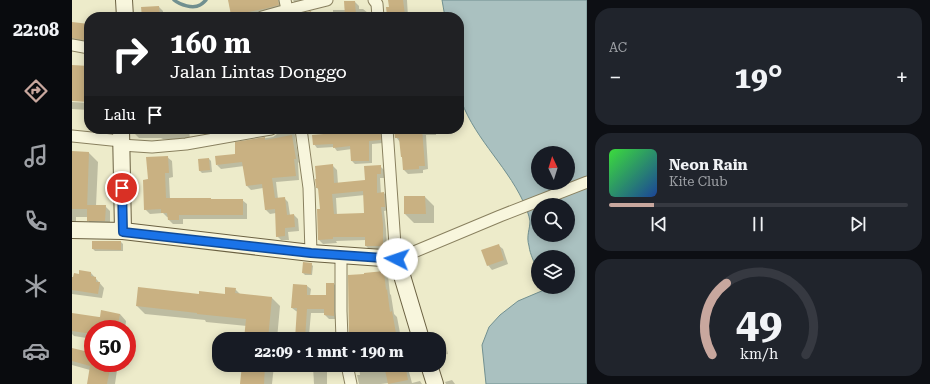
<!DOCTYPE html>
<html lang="id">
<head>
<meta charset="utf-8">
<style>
  :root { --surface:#171b24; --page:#20242c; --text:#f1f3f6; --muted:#9ea1a6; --line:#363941; --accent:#c8a79e }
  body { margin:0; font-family:"Roboto Serif",serif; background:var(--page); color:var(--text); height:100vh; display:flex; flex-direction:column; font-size:15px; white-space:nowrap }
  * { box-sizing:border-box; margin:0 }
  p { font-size:13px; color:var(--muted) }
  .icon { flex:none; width:22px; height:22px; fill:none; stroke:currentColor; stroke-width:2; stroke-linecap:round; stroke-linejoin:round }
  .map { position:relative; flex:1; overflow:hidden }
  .sheet { display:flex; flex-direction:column; gap:8px; padding:8px; background:#0d0f14; width:343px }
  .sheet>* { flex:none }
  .banner { position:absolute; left:12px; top:12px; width:380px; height:122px; border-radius:16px; box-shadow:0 2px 10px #0003; background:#202124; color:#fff; overflow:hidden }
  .needle { width:26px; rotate:356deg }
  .controls { position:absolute; left:459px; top:146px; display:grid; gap:8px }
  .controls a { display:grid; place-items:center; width:44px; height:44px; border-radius:50%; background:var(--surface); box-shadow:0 2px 10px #0003; font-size:20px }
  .speed { position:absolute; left:12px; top:320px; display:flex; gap:8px; font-size:20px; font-weight:700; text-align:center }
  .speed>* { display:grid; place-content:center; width:52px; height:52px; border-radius:50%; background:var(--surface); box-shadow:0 2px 10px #0003; line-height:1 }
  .speed .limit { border:6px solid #d22; background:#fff; color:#111 }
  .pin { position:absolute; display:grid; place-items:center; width:34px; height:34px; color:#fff; margin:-17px; border:2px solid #fff; border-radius:50%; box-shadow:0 1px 4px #0007 }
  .me { position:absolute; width:44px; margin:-22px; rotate:274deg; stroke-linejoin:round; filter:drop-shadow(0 0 3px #0008) }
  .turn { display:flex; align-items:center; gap:14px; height:84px; padding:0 20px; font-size:18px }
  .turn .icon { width:52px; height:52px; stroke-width:2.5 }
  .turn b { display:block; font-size:28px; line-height:34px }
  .then { display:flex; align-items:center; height:38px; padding:0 20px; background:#0003; gap:8px; font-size:15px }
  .big { font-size:30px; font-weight:700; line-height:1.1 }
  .sheet .tile { flex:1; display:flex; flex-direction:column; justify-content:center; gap:6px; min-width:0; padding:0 14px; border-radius:16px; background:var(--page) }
  .sheet .dial { align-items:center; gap:0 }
  .dial svg { height:104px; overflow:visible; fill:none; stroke:var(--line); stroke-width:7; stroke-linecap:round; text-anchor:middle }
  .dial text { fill:var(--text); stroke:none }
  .song { display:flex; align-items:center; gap:12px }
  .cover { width:48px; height:48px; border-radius:6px; background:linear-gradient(135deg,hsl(120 70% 55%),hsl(220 70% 35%)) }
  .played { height:4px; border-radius:2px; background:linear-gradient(90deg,var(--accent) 15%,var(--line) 15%) }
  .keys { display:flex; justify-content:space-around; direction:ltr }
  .heat { display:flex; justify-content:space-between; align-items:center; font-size:22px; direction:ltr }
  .trip { position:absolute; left:140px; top:332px; width:234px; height:40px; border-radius:16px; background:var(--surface); box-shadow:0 2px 10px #0003; font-weight:700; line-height:40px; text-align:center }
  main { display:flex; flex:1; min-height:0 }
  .menu { display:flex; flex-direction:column; width:72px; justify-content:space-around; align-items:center; background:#090b0e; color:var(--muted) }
  .menu .icon { width:28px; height:28px }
  .menu .on { color:var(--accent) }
  .menu b { font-size:18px; color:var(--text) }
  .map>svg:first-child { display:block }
</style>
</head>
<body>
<main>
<nav class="menu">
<b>22:08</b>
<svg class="icon on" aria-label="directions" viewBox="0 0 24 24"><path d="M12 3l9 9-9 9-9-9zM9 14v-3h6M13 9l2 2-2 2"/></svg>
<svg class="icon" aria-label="music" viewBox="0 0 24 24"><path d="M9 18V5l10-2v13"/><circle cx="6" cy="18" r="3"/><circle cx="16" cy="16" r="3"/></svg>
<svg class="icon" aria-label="phone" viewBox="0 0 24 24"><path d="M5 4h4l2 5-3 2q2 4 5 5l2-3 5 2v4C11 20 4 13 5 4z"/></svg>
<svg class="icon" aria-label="climate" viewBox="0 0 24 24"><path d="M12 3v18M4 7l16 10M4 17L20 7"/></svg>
<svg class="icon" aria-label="car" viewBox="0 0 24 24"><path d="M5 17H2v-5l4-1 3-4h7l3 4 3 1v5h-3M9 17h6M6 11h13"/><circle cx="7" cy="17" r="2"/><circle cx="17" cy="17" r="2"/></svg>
</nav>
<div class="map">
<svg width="515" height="384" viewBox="0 0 515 384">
  <rect width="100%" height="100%" fill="#edebca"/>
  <path fill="#aac1c0" stroke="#719090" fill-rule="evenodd" d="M370,0h145v384h-101l-4,-39 7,-18 11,-12 18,-14 26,-11v-3h24v-30h-30v15c-3,-9 -8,-17 -9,-26 -3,-10 1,-17 1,-25 -1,-6 -4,-14 -7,-20 -18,-38 -52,-66 -64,-107v-77h-14zM466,153h30v30h-30zM466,205h30v30h-30z"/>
  <g fill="#0003" fill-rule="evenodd">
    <polygon points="160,0 212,0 211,9 197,13 173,17 162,17 160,14"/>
    <polygon points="221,0 235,0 223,3"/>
    <polygon points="317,0 335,0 336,17 318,17 316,16 318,8"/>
    <polygon points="283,2 287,6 287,9 291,9 296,13 296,17 261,17 261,10 273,10"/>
    <polygon points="87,7 91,11 91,17 67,17 66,13 71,12"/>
    <polygon points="240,12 243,15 243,17 224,17 224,16"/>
    <polygon points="17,25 17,46 0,40 0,26"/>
    <polygon points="0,102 17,103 17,110 0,109"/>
    <polygon points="62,129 117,129 118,140 110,141 108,139 91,139 89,138 67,138 63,134"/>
    <polygon points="136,129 184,129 140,137 136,133"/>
    <polygon points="207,129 222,129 227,162 226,163 227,180 204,182 206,199 212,198 216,202 218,215 222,215 226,219 227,231 216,232 217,240 209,240 205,236 204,213 198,214 194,210 191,188 179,190 175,186 172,166 149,169 145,165 165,155 164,143 201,137 204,135 207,131"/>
    <polygon points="323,129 364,129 364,135 354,135 356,169 351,170 351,173 336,174 332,170 331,159 330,157 328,142 324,137"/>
    <polygon points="308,130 311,133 311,143 300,144 300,163 283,164 280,161 280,149 265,151 262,147 245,148 242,144"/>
    <polygon points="0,152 17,153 26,162 24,206 33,206 38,211 38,225 20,225 16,220 16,217 4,217 4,223 0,223"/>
    <polygon points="95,157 100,161 101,177 97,178 98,199 170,200 175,204 175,219 111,219 111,224 101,224 96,219 96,217 95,217 91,213 78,214 73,209 77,180"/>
    <polygon points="137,159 139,161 140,172 130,173 128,171 127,160"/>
    <path d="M260,165l5,5 1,14 28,-3 14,-15 5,5v7h-5l1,16 3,-1 4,5 1,12 -5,1 2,18 1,20 -17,1 -4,-4v-6l-30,1 1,2 -14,1 -4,-4 2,-30 -1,-19 -3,-3zM293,195v19l-28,1 -1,-17z"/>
    <polygon points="353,197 362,206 362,223 342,223 333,214"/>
    <polygon points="49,242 51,244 51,251 23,251 21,249"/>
    <polygon points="426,245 431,249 436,264 420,270 416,265"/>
    <polygon points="239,264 241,266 240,275 233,275 231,273"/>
    <polygon points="311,272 316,276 318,294 319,295 322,314 325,317 328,333 332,339 280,339 293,275"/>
    <polygon points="19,273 32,288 30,298 0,294 0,278"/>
    <polygon points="262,284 266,288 266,319 257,319 253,315 253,313 239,313 237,335 240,339 216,339 216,334 224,334 226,312 224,311 220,308 235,286 239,289 238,296 255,296"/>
    <polygon points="163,289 169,295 200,298 208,306 205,339 173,339 175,326 134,322 133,320 73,314 65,306 128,295 154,295"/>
    <polygon points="0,314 29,319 48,314 54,321 53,329 21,329 21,339 2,336 0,334"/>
    <polygon points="368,338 373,342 376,354 367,356 367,339 364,339"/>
    <polygon points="0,349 21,354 21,363 46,363 43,384 16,384 18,370 0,365"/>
    <polygon points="171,365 202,365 200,384 169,384"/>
    <polygon points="250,365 255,370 255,384 242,384 241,366"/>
    <polygon points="287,365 334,365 335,369 337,372 340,383 348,381 350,384 317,384 317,383 309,384 287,384 285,375 288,375"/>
    <polygon points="380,380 383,384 374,384 373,382"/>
  </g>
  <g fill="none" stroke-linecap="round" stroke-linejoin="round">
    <path stroke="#719090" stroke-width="3.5" d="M102,0c6,5 19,9 26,5 2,-1 4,-3 6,-5"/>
  </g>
  <g fill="#c9b182" fill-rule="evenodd">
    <polygon points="156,0 206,0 207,5 192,9 159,15"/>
    <polygon points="316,0 331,0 333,15 315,16 314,7 317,7"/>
    <polygon points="272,1 283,1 284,16 273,16"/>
    <polygon points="87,6 88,17 70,17 69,7"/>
    <polygon points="239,11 240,17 223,17 223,15"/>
    <polygon points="0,22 17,24 17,41 0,38"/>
    <polygon points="0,65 17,66 17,102 0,101"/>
    <polygon points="290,129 308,129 309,139 308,140 297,141 297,161 279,161 278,146 261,148 261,144 241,145 240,135 285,131 285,130"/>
    <polygon points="322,129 350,129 353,166 347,166 347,169 331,170 330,157 329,157 327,138 323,138"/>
    <polygon points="220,135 224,159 222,159 224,176 200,178 203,198 213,197 215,215 222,214 223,227 213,228 213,236 204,237 203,209 193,210 190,184 174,186 170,162 144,165 143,156 163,154 163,142 193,137 193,140"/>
    <polygon points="0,151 17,152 15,209 0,209"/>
    <polygon points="96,156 97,173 93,173 94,198 139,198 139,199 171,199 171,215 107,215 107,220 96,220 95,213 89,213 89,209 72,210 71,180 76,179 74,157"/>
    <polygon points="137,158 138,170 127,171 126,159"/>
    <path d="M261,164l1,19 31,-3 -1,-14 17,-1v9h-4v19l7,-1 1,15h-4l2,17v22h-18v-9h-32v2l-15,1 -1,-31h3l-2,-21h-2l-1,-9h1l-1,-13zM291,191l1,22 -30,1 -2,-20z"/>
    <polygon points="332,196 353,196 354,214 332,214"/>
    <polygon points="15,205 34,205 33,221 15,221"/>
    <polygon points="20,241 49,241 49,250 20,249"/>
    <polygon points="427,244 432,260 415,266 409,250"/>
    <polygon points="231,262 240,263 239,274 230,273"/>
    <polygon points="7,270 19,272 19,276 24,277 24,282 28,282 26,294 0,290 0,277 1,277 2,273 7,274"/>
    <polygon points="312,271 314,290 315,289 318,312 320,311 325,339 277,339 276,275 292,274 292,273"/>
    <polygon points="254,283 262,283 262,316 252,315 252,309 235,309 233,339 223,339 225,308 219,308 221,284 235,285 235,295 254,295"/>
    <polygon points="66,287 127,294 127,291 153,294 153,287 164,288 163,293 200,297 196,339 172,339 174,319 125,314 125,313 64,306"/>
    <polygon points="29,310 48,314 45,329 21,329 21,334 0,331 0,313 27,317 28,317"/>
    <polygon points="0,348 21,353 21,363 39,363 35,384 15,384 18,366 0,361"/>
    <polygon points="170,365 193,365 192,384 168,384"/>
    <polygon points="312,365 333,365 336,380 316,384"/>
  </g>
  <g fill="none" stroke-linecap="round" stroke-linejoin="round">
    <g stroke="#89805f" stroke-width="13">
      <g id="street">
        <polyline points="302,0 305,4 306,17"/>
        <polyline points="190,17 215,10 213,0"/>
        <polyline points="216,17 215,10 255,0"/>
        <polyline points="0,45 17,48"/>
        <polyline points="229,129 237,188 239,253"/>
        <polyline points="315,129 323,245 325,259 428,216 515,182"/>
        <polyline points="0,136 49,141"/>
        <polyline points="49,145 80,147 114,144 199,129"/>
        <polyline points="269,255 269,311 270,339"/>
        <polyline points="275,365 279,384"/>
      </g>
    </g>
    <g stroke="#6b6142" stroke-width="18">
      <g id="secondary">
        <polyline points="52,0 53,17"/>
        <polyline points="0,230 51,231 49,129"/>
        <polyline points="51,231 239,253 325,259 349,339"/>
        <polyline points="357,365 363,384"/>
      </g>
    </g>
    <use href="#street" stroke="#f8f6dd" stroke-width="11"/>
    <use href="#secondary" stroke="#f8f6dd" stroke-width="16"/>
  </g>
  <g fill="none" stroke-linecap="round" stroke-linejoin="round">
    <g stroke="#114b97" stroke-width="10">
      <polyline id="route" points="50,188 51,232 239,253 325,259"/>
    </g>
    <use href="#route" stroke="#1a73e8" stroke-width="7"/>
  </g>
</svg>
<div class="controls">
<a><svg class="needle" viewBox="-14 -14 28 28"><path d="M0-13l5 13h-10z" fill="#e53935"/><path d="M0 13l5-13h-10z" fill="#9ea1a6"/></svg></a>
<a><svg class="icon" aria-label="search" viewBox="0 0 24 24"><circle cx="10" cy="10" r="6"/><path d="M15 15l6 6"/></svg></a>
<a><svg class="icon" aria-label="layers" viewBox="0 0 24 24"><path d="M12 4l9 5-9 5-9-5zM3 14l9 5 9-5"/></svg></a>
</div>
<div class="speed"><div class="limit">50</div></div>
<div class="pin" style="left:50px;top:188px;background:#d93025"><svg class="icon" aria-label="arrive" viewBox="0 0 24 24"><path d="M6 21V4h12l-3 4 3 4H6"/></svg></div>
<svg class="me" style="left:325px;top:259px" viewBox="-20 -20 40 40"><circle r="19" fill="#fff"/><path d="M0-13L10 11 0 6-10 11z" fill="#1a73e8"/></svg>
<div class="trip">22:09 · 1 mnt · 190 m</div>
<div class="banner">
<div class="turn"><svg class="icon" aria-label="right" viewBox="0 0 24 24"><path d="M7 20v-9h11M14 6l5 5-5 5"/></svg><div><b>160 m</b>Jalan Lintas Donggo</div></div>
<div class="then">Lalu<svg class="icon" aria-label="arrive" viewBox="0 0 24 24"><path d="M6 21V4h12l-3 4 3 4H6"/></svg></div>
</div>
</div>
<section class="sheet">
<div class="tile"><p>AC</p>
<div class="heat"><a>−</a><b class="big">19°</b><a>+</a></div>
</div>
<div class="tile">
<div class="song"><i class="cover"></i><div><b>Neon Rain</b><p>Kite Club</p></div></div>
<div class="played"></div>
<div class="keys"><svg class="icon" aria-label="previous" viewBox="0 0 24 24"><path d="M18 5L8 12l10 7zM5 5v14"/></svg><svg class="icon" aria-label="pause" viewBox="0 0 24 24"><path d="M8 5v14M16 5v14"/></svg><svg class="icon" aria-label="next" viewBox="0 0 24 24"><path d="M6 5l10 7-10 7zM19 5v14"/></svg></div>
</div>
<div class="tile dial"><svg viewBox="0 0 100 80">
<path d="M14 69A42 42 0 1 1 86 69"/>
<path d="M14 69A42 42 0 0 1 25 14" stroke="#c8a79e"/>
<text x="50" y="56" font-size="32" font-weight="700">49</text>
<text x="50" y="72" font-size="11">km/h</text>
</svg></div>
</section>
</main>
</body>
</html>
